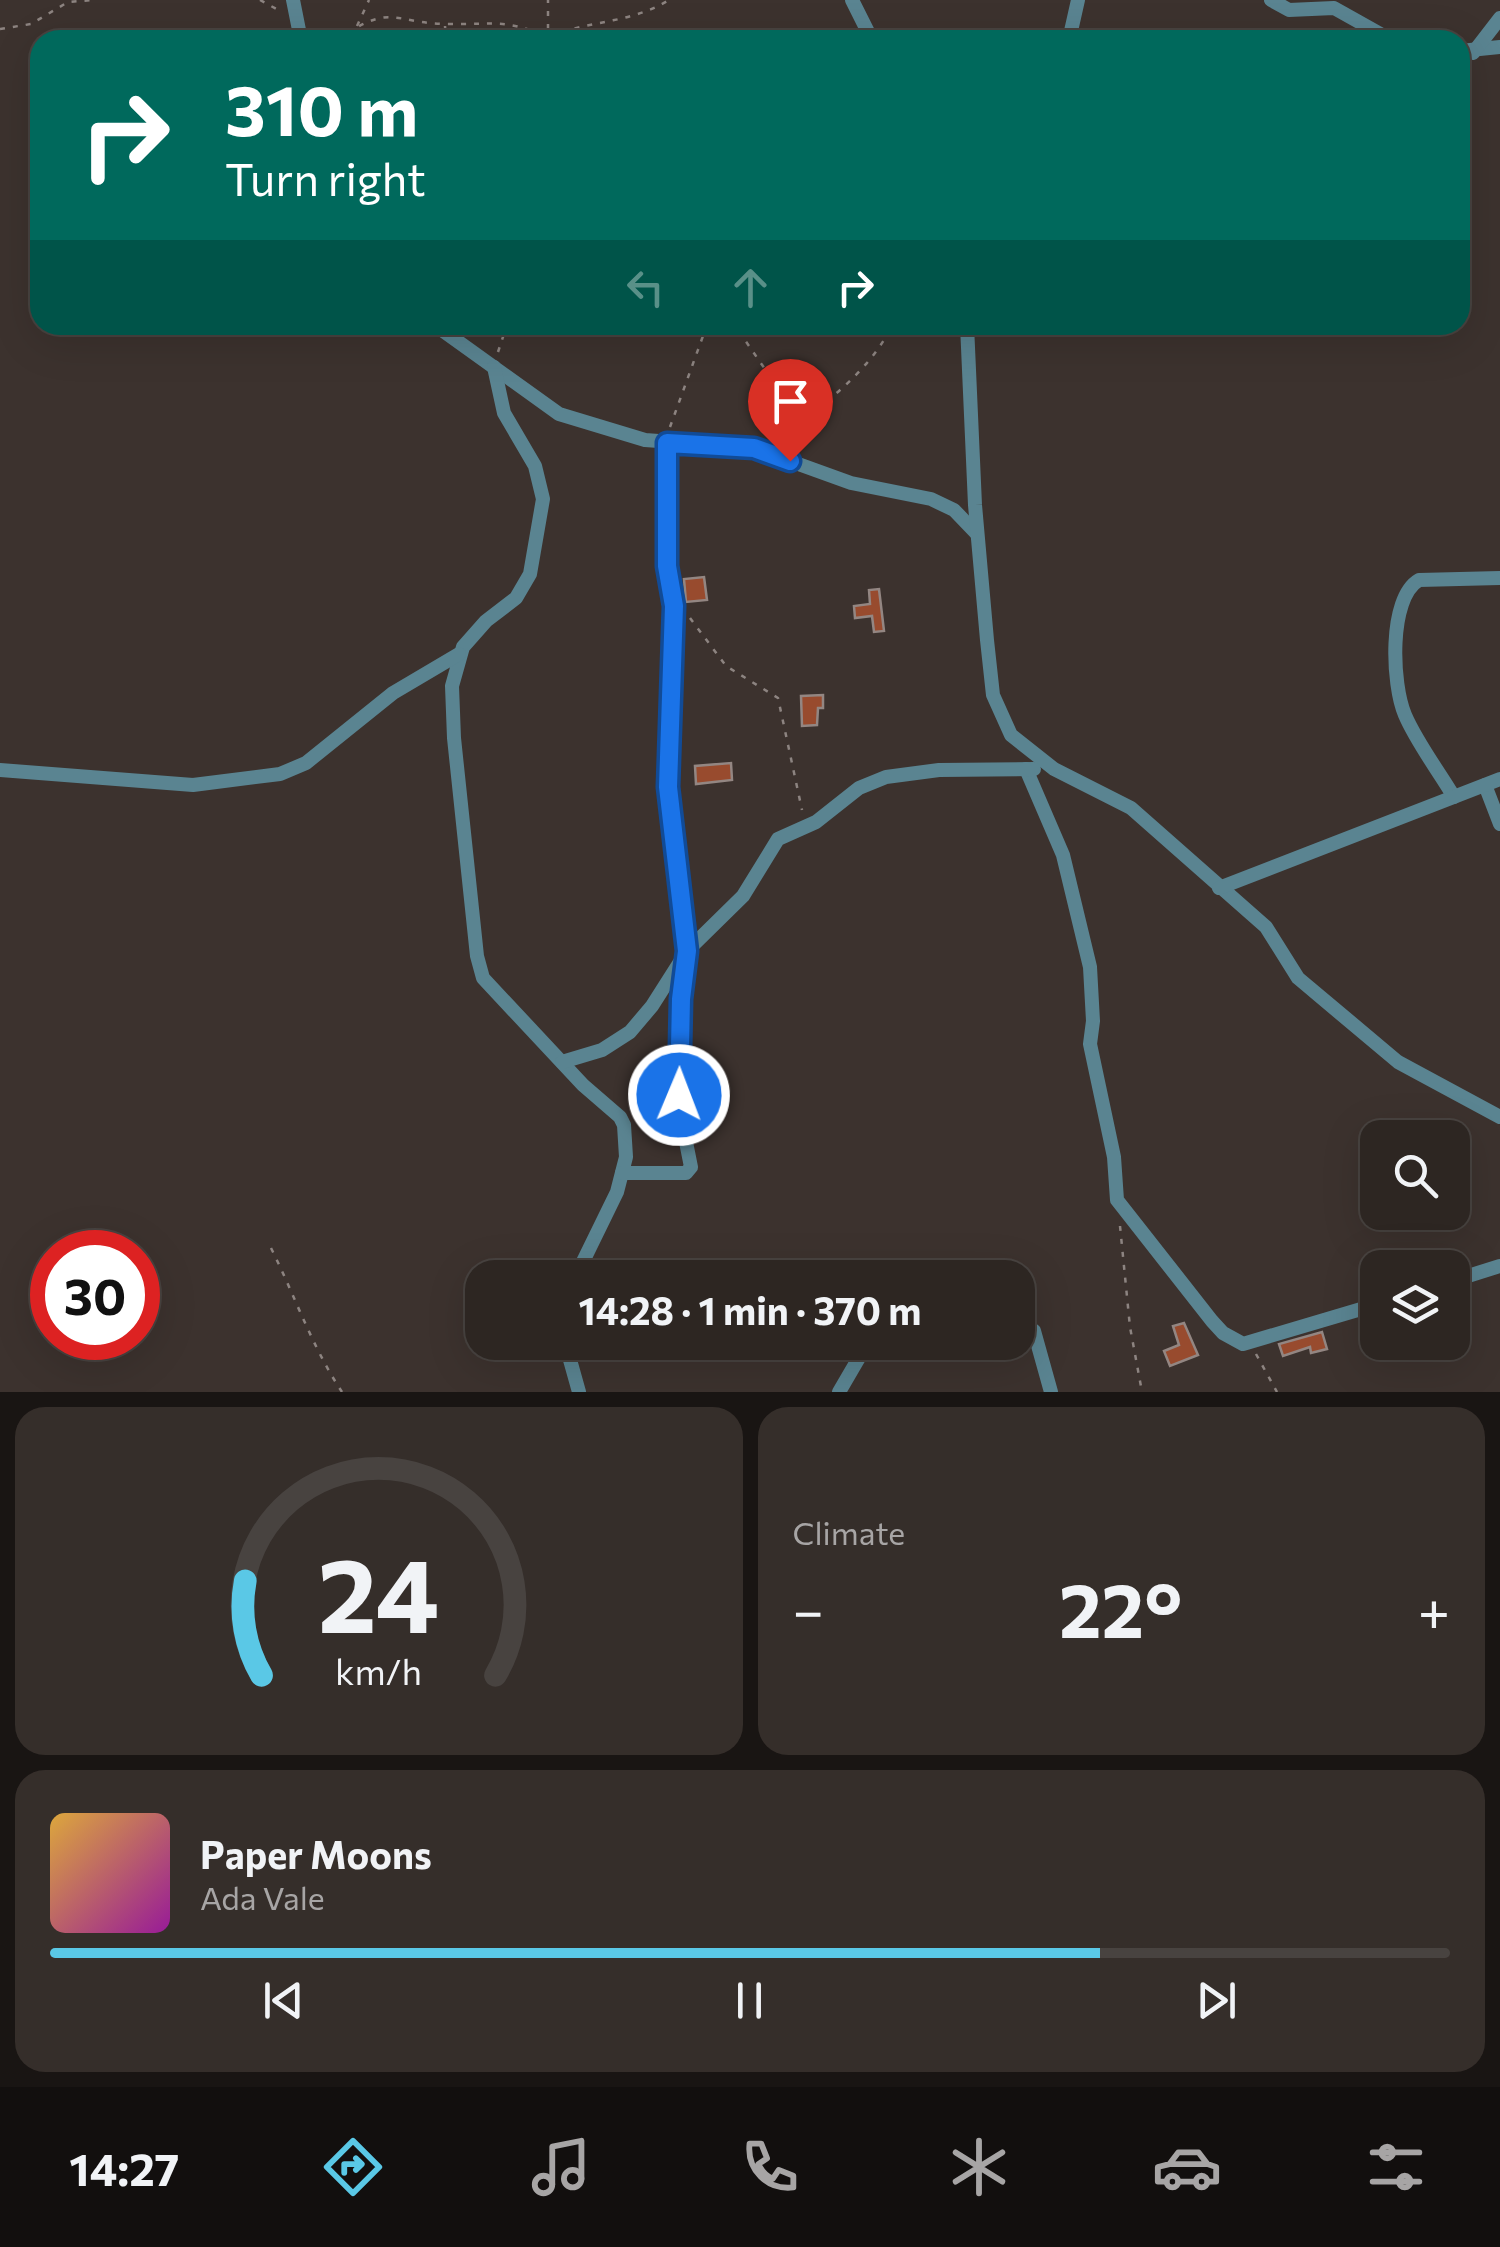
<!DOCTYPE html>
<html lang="en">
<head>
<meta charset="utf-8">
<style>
  :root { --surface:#2d2622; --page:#352e2a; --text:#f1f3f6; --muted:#a7a5a5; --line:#484340; --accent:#5ac8e6 }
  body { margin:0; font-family:Commissioner,sans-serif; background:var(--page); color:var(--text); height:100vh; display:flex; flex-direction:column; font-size:38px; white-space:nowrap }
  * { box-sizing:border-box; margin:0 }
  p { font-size:32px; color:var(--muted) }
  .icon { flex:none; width:55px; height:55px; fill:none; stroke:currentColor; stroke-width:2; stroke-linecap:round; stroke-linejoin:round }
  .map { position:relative; height:1392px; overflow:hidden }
  .details { display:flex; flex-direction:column; gap:15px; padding:15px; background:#191513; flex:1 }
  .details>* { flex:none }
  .top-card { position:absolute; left:30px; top:30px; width:1440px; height:305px; border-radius:30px; box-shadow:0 10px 40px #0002,0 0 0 2px var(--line); background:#00695c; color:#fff; overflow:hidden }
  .buttons { position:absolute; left:1360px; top:1120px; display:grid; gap:20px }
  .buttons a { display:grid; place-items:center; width:110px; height:110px; border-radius:20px; background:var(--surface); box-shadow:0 10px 40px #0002,0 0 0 2px var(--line); font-size:50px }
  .speed { position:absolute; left:30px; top:1230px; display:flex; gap:20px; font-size:50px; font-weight:700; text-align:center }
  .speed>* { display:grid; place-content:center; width:130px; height:130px; border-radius:50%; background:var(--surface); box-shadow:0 10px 40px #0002,0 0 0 2px var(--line); line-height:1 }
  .speed .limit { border:15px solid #d22; background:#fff; color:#111 }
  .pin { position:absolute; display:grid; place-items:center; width:85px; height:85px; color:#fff; margin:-102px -42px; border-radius:50% 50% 50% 0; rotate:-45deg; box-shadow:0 0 10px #0007 }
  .pin .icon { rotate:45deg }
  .me { position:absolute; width:110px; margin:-55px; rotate:1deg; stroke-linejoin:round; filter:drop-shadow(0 0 8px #0008) }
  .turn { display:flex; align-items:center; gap:35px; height:210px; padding:0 30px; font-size:45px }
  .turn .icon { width:130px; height:130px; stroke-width:2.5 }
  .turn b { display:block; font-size:70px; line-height:85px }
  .lanes { display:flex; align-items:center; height:95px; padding:0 30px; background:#0003; justify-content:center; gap:50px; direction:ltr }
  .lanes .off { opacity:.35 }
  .big { font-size:75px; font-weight:700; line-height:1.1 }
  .details .widget { flex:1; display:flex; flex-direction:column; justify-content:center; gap:15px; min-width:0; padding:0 35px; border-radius:30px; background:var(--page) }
  .details .dial { align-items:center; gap:0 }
  .dial svg { height:260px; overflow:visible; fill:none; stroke:var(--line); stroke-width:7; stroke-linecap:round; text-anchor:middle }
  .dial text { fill:var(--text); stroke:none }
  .song { display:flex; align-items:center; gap:30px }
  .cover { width:120px; height:120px; border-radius:15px; background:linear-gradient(135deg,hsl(40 70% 55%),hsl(300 70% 35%)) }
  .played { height:10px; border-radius:5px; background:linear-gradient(90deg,var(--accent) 75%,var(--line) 75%) }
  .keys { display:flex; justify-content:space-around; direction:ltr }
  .heat { display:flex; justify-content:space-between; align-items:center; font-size:55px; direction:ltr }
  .details .tiles { flex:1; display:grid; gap:15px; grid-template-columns:1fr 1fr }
  .widget:last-child { grid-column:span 2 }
  .trip { position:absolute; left:465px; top:1260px; width:570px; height:100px; border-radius:30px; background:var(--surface); box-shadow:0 10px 40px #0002,0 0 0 2px var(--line); font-weight:700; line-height:100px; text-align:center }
  .tabs { display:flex; height:160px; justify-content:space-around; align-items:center; background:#120f0e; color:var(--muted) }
  .tabs .icon { width:70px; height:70px }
  .tabs .active { color:var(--accent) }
  .tabs b { font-size:45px; color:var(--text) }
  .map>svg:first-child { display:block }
</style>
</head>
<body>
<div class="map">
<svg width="1500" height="1392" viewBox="0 0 1500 1392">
  <rect width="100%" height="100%" fill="#3c322e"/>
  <g fill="#984b2e" stroke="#938682" stroke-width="2.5">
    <polygon points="704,577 707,600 686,602 684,579"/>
    <polygon points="879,589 884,631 874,632 872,616 855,618 854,606 870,604 869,590"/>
    <polygon points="823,695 823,708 818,708 817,725 802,726 801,696"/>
    <polygon points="731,763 732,780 696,784 695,766"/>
    <polygon points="1184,1323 1198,1355 1170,1366 1164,1351 1179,1345 1173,1326"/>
    <polygon points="1322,1332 1327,1349 1311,1353 1310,1347 1283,1356 1279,1344"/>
  </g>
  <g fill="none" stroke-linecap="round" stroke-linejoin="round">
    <g stroke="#8d8481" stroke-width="2.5" stroke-dasharray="5 8" stroke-linecap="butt">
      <polyline points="260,0 282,12"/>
      <polyline points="357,26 369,0"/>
      <polyline points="445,26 446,40"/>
      <polyline points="0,29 31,24 68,2 94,0"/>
      <path d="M337,40c55,-39 57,-16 111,-16 46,1 55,-6 100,13 41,-17 82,-13 121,-37"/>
      <polyline points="544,40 548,37 548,0"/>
      <polyline points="727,325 740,333 799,418"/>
      <polyline points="498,352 507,325"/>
      <polyline points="670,427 707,325"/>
      <path d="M773,438c43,-25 98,-67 119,-113"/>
      <polyline points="690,618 726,666 778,698 802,810"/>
      <polyline points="1120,1226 1130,1327 1142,1392"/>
      <path d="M271,1248c24,48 41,99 71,144"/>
      <polyline points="1256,1354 1277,1392"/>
    </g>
    <g stroke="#5a8491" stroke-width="14">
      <polyline points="293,0 301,40"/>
      <polyline points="852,0 872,40"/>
      <polyline points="1271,0 1289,10 1334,8 1384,36 1407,40"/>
      <polyline points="1069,40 1078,0"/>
      <polyline points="1460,51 1500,47"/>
      <polyline points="1473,53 1500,18"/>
      <polyline points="435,325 559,414 645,440 754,448 851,483 931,499 954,510 977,534"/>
      <polyline points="967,325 975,505 987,640 993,695 1011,735 1054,769 1131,808 1266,927 1298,978 1398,1062 1500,1117"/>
      <polyline points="494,367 504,413 535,466 543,499 530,574 516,598 486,621 463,647 452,686 454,738 477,956 483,978 583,1085 620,1117 624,1125 626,1157 617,1192 575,1278"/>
      <polyline points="1026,769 1063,855 1090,967 1093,1021 1090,1044 1114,1157 1117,1200 1212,1321 1223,1333 1243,1344 1378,1304"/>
      <polyline points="0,770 193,785 280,774 306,763 393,693 459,654"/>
      <polyline points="1485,785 1500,824"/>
      <path d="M1454,797c-16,-27 -37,-54 -49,-82 -13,-30 -17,-117 14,-135l81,-2"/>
      <polyline points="1219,888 1500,779"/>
      <polyline points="562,1062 602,1050 630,1032 652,1006 687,951 743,896 778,839 816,822 859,788 886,777 939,770 1034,769"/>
      <polyline points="622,1173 686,1173 691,1167 680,1112 681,999 687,951 668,787 674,605 667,566 667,443"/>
      <polyline points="1452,1281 1500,1266"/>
      <polyline points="1018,1328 1034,1331 1051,1392"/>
      <polyline points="565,1342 579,1392"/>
      <polyline points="839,1392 860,1356"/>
    </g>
  </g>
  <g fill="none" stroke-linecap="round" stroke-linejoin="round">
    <g stroke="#114b97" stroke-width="25">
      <polyline id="route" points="679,1095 681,999 687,951 668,787 674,606 667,566 667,443 754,448 790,461"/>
    </g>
    <use href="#route" stroke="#1a73e8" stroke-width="18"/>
  </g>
</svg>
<div class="buttons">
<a><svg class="icon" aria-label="search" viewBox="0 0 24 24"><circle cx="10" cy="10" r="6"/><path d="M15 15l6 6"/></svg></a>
<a><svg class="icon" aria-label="layers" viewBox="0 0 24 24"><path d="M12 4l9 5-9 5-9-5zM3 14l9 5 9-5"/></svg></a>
</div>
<div class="speed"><div class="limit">30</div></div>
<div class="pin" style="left:790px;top:461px;background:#d93025"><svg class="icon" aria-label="arrive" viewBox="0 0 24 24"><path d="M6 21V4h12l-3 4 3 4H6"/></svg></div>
<svg class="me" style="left:679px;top:1095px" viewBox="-20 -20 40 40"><circle r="17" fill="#1a73e8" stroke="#fff" stroke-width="3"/><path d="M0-11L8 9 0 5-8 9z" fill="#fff"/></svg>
<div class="trip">14:28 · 1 min · 370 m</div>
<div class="top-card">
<div class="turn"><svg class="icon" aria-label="right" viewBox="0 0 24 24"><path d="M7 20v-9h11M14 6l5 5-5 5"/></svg><div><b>310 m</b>Turn right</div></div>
<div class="lanes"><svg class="icon off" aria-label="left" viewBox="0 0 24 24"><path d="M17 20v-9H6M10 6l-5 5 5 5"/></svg><svg class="icon off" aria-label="ahead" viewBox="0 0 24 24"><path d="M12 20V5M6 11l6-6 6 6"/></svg><svg class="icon" aria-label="right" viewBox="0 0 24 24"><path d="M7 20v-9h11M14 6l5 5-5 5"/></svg></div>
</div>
</div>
<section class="details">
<div class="tiles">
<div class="widget dial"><svg viewBox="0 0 100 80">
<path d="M14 69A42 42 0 1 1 86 69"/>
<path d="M14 69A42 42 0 0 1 9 40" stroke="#5ac8e6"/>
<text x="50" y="56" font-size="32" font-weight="700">24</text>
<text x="50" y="72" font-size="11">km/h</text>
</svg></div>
<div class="widget"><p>Climate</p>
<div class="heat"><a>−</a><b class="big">22°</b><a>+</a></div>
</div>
<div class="widget">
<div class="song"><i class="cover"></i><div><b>Paper Moons</b><p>Ada Vale</p></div></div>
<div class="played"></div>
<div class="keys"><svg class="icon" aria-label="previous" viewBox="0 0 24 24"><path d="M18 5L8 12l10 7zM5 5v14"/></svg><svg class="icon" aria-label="pause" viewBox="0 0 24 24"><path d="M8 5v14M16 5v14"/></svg><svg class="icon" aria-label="next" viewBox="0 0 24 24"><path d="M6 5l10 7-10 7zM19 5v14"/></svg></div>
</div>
</div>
</section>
<nav class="tabs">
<b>14:27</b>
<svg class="icon active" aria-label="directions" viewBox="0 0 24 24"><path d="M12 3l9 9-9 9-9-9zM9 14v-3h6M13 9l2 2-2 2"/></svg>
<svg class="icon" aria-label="music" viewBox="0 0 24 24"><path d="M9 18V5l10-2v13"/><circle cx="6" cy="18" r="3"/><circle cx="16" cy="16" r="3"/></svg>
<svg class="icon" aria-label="phone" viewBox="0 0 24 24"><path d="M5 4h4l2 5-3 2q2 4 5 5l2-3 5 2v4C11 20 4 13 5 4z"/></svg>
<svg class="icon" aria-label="climate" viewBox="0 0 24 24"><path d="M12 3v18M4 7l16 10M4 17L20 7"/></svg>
<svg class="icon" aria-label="car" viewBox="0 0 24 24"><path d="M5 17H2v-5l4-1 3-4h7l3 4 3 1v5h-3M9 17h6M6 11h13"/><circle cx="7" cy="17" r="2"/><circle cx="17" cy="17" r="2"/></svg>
<svg class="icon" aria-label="filters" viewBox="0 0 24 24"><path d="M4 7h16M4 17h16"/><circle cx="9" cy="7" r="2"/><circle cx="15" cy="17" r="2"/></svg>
</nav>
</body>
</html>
